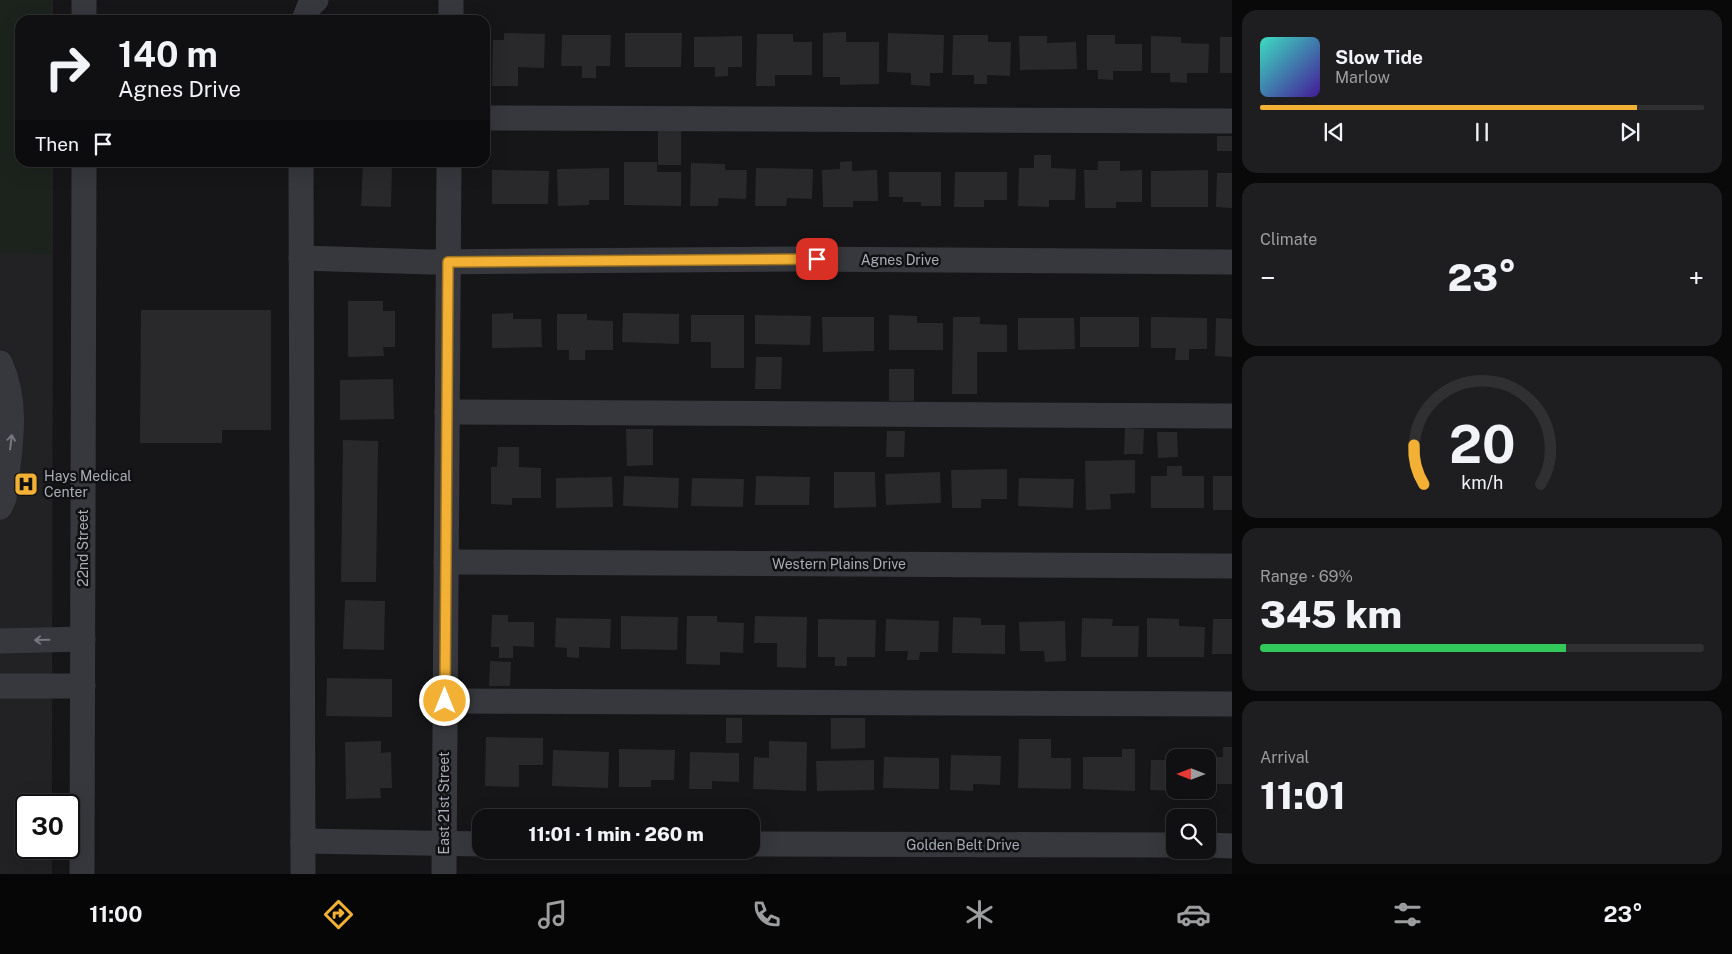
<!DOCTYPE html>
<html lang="en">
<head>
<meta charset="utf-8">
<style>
  :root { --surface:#101012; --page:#1e1e20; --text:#f1f3f6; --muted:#9c9d9f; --line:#303032; --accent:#f2b134 }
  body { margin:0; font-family:"Public Sans",sans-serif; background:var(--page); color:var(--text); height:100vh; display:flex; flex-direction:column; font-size:19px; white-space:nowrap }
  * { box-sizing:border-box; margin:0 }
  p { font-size:16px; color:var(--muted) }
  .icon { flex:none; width:28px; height:28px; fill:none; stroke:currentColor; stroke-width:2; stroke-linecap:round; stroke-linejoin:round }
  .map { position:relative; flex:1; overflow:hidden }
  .details { display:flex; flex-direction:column; gap:10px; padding:10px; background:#09090a; width:500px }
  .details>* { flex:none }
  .top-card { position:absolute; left:15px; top:15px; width:475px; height:152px; border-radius:15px; box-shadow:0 5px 20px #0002,0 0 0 1px var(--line); background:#101012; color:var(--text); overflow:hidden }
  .needle { width:32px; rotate:270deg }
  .fabs { position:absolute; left:1166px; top:749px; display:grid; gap:10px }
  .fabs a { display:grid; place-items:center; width:50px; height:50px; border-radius:10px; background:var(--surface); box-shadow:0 5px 20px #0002,0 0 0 1px var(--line); font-size:25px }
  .speed { position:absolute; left:15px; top:794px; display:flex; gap:10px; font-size:25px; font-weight:700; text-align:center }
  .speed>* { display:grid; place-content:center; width:65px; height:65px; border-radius:50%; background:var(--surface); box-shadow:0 5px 20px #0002,0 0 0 1px var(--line); line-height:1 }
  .speed .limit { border:2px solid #111; border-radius:8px; background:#fff; color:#111 }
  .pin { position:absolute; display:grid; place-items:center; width:42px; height:42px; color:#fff; margin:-21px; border-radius:10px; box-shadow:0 2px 8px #0006 }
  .me { position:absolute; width:55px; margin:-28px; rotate:0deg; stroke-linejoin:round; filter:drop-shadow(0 0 4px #0008) }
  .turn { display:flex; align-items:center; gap:18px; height:105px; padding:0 20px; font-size:22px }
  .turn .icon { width:65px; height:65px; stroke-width:2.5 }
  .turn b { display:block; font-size:35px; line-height:42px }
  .then { display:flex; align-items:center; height:48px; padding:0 20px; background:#0003; gap:10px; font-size:19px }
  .big { font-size:38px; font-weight:800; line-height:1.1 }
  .details .widget { flex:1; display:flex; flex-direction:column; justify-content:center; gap:8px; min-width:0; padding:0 18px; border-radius:15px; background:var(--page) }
  .details .dial { align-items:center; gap:0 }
  .dial svg { height:130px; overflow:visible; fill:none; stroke:var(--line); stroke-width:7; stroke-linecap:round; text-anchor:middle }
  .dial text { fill:var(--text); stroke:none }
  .song { display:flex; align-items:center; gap:15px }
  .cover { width:60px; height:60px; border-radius:8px; background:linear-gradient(135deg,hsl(170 70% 55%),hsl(260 70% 35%)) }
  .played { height:5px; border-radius:2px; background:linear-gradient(90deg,var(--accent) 85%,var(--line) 85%) }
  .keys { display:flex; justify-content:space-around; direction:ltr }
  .heat { display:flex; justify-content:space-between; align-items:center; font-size:28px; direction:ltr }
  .charge { height:8px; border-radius:4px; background:linear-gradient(90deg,#34c759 69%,var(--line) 0) }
  .trip { position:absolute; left:472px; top:809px; width:288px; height:50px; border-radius:15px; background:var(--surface); box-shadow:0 5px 20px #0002,0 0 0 1px var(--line); font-weight:800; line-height:50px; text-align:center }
  .tab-bar { display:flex; height:80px; justify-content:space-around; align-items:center; background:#060607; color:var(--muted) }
  .tab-bar .icon { width:35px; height:35px }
  .tab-bar .active { color:var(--accent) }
  .tab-bar b { font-size:22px; color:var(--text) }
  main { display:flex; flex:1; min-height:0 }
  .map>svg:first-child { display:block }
</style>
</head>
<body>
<main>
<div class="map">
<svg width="1232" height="874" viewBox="0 0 1232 874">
  <rect width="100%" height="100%" fill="#161618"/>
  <polygon fill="#222225" points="0,0 53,0 53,20 20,20 20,162 53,163 52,805 26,805 26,848 52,848 52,874 0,874"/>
  <polygon fill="#1c231d" points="0,0 51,0 51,20 20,20 20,162 51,163 51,254 0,253"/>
  <g fill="#29292c">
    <polygon points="846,32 846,42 879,42 879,84 840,85 840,77 823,77 823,33"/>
    <polygon points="504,33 545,34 544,68 518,67 518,86 492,86 493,40 504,40"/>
    <polygon points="625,33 682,33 681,67 625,67"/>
    <polygon points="888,33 944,35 943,73 930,73 930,86 911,85 911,73 887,72"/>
    <polygon points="757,34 793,34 793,42 812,42 812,75 775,75 775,86 756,86"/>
    <polygon points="562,35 611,35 610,66 596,66 596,78 582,78 582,66 561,66"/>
    <polygon points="953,35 988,35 988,42 1011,42 1010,76 987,75 987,84 974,84 974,75 952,75"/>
    <polygon points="1087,35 1115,35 1115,44 1142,44 1142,71 1113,71 1113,80 1098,79 1098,70 1087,70"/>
    <polygon points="742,36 742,67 728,67 728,76 715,77 715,67 694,67 694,37"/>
    <polygon points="1019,36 1047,36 1047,43 1076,42 1077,69 1020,70"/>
    <polygon points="1151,36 1181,37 1181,43 1209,44 1208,73 1187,73 1187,83 1170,82 1170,73 1151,73"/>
    <rect x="1220" y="37" width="12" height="36"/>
    <rect x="658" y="131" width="23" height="34"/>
    <rect x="1217" y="136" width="15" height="15"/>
    <polygon points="1034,155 1051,155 1051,168 1076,169 1075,200 1049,200 1049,207 1018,206 1019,168 1034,168"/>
    <polygon points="852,161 852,171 877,170 878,201 853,201 853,207 823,207 822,170 840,169 840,162"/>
    <polygon points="1098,161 1120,161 1120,171 1142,170 1142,202 1116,202 1116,208 1085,208 1084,170 1098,170"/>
    <polygon points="363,162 392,162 391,207 361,206"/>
    <polygon points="624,162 657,162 657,172 681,172 681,206 624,205"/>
    <polygon points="691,163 725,164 725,170 747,170 746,199 719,198 718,206 690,206"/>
    <polygon points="609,168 609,200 589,200 589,205 558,206 557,169"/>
    <polygon points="756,168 813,169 812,199 787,198 786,206 755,206"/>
    <polygon points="492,170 549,171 548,204 492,204"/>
    <polygon points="1208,170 1208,207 1151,207 1151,171"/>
    <polygon points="889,172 941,172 941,206 921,206 921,202 903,202 903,197 889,197"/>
    <polygon points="955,172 1007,172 1007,200 984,200 984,207 954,207"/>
    <polygon points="1217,173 1232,173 1232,208 1216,207"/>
    <polygon points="348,301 383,301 383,311 395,311 395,347 383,347 384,356 348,357"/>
    <polygon points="141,310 271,310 271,430 222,430 222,443 140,443"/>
    <polygon points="513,313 513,319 541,319 542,347 492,348 492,314"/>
    <polygon points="623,313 679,314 679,344 622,342"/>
    <polygon points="557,314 587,314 587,320 613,321 613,350 585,350 585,360 569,360 569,350 557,350"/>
    <polygon points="691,315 744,315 744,368 711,368 711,342 691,342"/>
    <polygon points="755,315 811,316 810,345 755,344"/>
    <polygon points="889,315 917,316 917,323 943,323 943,350 889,350"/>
    <polygon points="822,317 874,317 874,351 823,352"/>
    <polygon points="953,317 980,317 980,324 1007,325 1007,352 977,352 977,394 952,394"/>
    <rect x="1080" y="317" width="59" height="30"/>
    <polygon points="1151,317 1207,318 1207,349 1189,349 1189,360 1175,360 1176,348 1151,348"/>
    <polygon points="1018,318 1074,318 1075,349 1018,350"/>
    <polygon points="1216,318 1232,319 1232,357 1215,356"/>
    <polygon points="756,357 782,357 781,389 755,389"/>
    <rect x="889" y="369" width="25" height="32"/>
    <polygon points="393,379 394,419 340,420 340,380"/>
    <polygon points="1125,428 1144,429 1143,454 1124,454"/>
    <polygon points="626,429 653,429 653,465 627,466"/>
    <polygon points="887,431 905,431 904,457 886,457"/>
    <polygon points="1157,432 1177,432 1178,457 1158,458"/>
    <polygon points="343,440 378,441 376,582 341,582"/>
    <polygon points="498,447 519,447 519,467 541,468 541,498 512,498 512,505 491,504 491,467 497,467"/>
    <polygon points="1135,460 1135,493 1110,494 1111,509 1086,510 1085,461"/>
    <polygon points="1167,466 1182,466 1182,476 1204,476 1204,508 1151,508 1151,476 1167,476"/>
    <polygon points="1007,469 1007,499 981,499 981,508 952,508 951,470"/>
    <polygon points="834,472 875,472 876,507 834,508"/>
    <polygon points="940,472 941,503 886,505 885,474"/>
    <polygon points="624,476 679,478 678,508 623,506"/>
    <polygon points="756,476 810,477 809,505 755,505"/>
    <rect x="1213" y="476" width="19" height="34"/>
    <polygon points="612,477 613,507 556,508 556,478"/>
    <polygon points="692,478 744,479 743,507 691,506"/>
    <polygon points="1019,478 1074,479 1073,508 1018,506"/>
    <polygon points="345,600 385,601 384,650 343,649"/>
    <polygon points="492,615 508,615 508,622 534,622 534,647 513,646 513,658 499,658 499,647 491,647"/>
    <polygon points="621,616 678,617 677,650 621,649"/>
    <polygon points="687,616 717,616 717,622 744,623 743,653 720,652 720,665 686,664"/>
    <polygon points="755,616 807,617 806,668 777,667 777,643 754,643"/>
    <polygon points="953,617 981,618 981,625 1005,625 1005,654 952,653"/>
    <polygon points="556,618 611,619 610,648 579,647 579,658 567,657 567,648 555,647"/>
    <polygon points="1082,618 1113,619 1112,626 1139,626 1138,657 1081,657"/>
    <polygon points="1147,618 1179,619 1179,626 1205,627 1204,657 1147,657"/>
    <polygon points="818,619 876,620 875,657 847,657 847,666 835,666 835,657 818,657"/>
    <polygon points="886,619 939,621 938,652 920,652 919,660 907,660 908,651 885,651"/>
    <polygon points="1213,619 1232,619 1232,654 1212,654"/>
    <polygon points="1065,621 1066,661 1045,662 1044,651 1020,651 1019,622"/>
    <polygon points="490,661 511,662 510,686 489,686"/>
    <polygon points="327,678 392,679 392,717 326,716"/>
    <rect x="726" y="718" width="16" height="25"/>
    <polygon points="831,718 865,718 865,748 831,749"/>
    <polygon points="486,737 543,738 543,765 519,765 519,787 485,786"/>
    <polygon points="1019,739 1051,739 1051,758 1071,758 1071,789 1018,788"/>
    <polygon points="381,741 381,753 391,752 392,788 380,788 381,798 346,799 345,742"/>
    <polygon points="769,741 807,742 806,791 753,789 754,757 769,758"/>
    <polygon points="1223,747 1232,747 1232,784 1212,784 1212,757 1223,757"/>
    <polygon points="619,749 675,750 674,780 651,780 651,787 619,787"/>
    <polygon points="1122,749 1135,749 1135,791 1083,789 1083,757 1122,757"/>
    <polygon points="553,750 609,752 608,788 552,786"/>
    <polygon points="690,752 739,753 739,782 712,781 712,789 689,789"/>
    <polygon points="951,755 1001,756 1000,785 973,784 973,791 950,790"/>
    <polygon points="884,757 939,758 939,789 883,788"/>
    <polygon points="874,760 874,790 817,791 816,761"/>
    <polygon points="1151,760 1175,760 1175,791 1150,790"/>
  </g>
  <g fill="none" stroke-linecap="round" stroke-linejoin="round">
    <g stroke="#37383d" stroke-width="25">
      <polyline points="84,20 84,0"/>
      <polyline points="304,20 309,7 316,0"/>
      <polyline points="451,20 451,0"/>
      <polyline points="485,118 1232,121"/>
      <polyline points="301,162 303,874"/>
      <polyline points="301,258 430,262 797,259 1232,262"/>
      <path d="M0,363c20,43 9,89 4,135l-4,9"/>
      <polyline points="447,412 1232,416"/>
      <polyline points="446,562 1232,566"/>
      <polyline points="0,641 83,639"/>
      <polyline points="0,686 83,686"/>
      <polyline points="445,701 1232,704"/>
      <polyline points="303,841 481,844"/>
      <polyline points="751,844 1175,845"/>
      <polyline points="1208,845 1232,846"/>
      <polyline points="82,874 84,162"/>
      <polyline points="444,874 449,162"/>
    </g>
  </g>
  <defs><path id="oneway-shaft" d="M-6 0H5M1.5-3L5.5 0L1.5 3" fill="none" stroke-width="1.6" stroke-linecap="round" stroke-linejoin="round" transform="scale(1.25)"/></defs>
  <g stroke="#757881">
    <use href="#oneway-shaft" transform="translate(11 442) rotate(-83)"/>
    <use href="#oneway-shaft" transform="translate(42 640) rotate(179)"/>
  </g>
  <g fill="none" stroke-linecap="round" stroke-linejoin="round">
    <g stroke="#9d7322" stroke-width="12">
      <polyline id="route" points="445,701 448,262 817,259"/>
    </g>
    <use href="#route" stroke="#f2b134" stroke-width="9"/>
  </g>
  <defs>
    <g id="hospital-square" transform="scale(1.25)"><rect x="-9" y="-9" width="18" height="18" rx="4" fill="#f2b134" stroke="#111113"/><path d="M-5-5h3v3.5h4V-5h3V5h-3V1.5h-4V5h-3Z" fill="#111"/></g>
  </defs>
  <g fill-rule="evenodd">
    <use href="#hospital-square" x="26" y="484"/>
  </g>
  <g text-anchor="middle" stroke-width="5" stroke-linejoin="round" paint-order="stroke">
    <g font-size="14" fill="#a8adb8" stroke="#111113">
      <text x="900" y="265">Agnes Drive</text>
      <text transform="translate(83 548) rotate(-90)" y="5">22nd Street</text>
      <text x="839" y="569">Western Plains Drive</text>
      <text transform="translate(444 803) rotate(-90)" y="5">East 21st Street</text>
      <text x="963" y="850">Golden Belt Drive</text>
    </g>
    <g font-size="14" fill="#a8adb8" stroke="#111113" text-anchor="start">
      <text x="44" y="481">Hays Medical<tspan x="44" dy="16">Center</tspan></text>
    </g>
  </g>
</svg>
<div class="fabs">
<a><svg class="needle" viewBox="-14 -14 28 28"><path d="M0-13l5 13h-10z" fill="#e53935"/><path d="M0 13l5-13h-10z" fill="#9c9d9f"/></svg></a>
<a><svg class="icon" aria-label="search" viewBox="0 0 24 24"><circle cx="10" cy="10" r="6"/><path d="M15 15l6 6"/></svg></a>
</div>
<div class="speed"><div class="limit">30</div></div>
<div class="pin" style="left:817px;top:259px;background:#d93025"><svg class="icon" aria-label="arrive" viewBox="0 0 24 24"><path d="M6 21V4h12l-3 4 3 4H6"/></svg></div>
<svg class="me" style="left:445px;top:701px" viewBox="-20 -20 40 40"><circle r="17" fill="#f2b134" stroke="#fff" stroke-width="3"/><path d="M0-11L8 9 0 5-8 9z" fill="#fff"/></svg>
<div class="trip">11:01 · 1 min · 260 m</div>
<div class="top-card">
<div class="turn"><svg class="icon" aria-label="right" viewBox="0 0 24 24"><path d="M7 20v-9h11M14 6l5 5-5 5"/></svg><div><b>140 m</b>Agnes Drive</div></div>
<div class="then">Then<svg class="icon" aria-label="arrive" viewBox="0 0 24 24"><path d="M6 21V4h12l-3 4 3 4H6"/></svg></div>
</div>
</div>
<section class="details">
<div class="widget">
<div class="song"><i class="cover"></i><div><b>Slow Tide</b><p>Marlow</p></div></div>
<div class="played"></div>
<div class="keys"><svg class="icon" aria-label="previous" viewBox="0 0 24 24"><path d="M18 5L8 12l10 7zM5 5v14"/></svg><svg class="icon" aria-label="pause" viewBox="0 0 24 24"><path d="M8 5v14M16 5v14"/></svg><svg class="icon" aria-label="next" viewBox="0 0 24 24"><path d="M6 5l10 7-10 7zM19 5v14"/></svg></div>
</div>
<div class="widget"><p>Climate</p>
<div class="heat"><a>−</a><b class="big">23°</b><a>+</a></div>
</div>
<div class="widget dial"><svg viewBox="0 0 100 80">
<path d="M14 69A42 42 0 1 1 86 69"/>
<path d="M14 69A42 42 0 0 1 8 45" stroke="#f2b134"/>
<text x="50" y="56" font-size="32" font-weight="700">20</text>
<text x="50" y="72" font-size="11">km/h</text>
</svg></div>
<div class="widget"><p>Range · 69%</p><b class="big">345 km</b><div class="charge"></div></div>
<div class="widget"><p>Arrival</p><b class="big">11:01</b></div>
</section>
</main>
<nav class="tab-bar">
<b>11:00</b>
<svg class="icon active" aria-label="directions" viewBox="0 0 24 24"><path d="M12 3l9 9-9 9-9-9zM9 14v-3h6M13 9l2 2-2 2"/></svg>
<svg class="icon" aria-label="music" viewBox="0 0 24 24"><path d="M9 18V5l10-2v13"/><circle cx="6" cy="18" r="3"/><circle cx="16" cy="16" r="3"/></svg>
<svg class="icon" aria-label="phone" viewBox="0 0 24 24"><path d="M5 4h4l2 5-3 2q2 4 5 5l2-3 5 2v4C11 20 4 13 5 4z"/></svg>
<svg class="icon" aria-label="climate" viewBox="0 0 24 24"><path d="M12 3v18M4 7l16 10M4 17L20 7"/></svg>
<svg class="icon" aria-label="car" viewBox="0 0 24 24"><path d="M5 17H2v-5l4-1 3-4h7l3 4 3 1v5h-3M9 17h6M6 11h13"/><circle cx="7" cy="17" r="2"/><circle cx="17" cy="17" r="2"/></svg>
<svg class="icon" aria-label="filters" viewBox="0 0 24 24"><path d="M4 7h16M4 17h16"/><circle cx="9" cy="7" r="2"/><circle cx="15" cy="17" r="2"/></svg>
<b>23°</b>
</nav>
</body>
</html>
